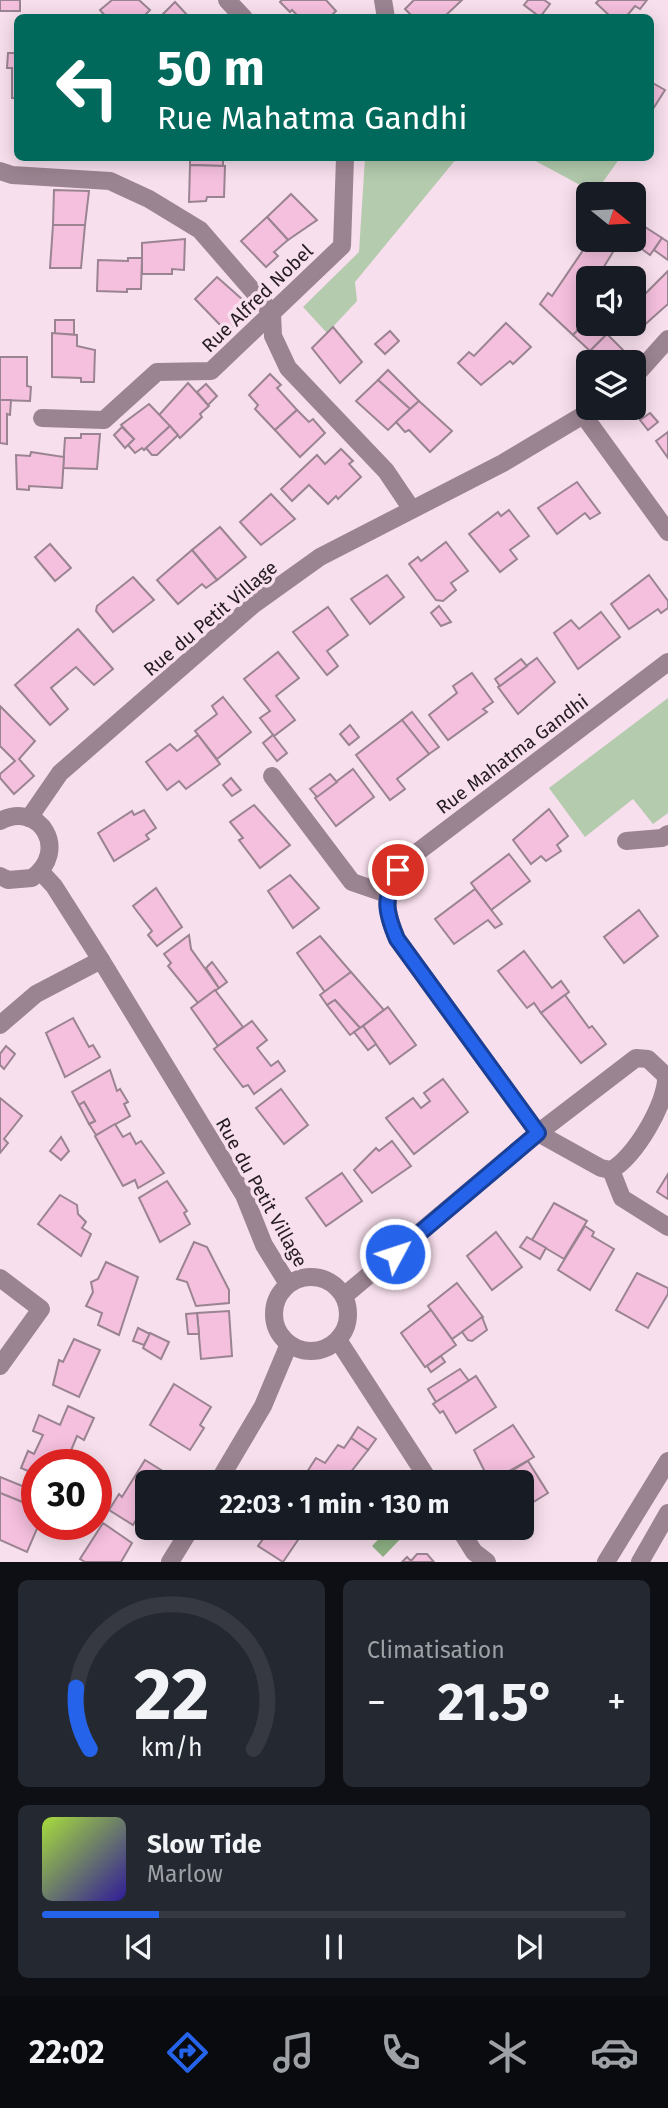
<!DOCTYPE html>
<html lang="fr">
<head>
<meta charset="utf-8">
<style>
  :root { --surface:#171b24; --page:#242831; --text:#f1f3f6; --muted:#9ea1a6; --line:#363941; --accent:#2563eb }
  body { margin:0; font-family:"Fira Sans",sans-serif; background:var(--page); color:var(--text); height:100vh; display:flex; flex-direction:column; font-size:26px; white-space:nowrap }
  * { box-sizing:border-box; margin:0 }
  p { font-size:23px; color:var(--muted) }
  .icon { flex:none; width:38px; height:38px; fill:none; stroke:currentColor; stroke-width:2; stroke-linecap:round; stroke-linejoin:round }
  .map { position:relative; height:1562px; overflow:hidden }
  .panel { display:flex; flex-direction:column; gap:18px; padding:18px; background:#0d0f14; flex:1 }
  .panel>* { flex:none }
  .guide { position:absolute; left:14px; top:14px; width:640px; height:147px; border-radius:10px; box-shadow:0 4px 18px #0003; background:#00695c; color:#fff; overflow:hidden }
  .needle { width:46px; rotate:108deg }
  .tools { position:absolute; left:576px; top:182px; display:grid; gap:14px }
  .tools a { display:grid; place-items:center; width:70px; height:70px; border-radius:10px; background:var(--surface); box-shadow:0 4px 18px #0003; font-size:35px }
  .speed { position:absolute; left:21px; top:1449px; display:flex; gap:14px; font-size:35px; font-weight:700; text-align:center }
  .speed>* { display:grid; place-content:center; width:91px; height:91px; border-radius:50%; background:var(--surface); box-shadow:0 4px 18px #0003; line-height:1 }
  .speed .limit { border:10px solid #d22; background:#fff; color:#111 }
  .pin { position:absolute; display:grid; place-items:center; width:60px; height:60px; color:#fff; margin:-30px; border:4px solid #fff; border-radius:50%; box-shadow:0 2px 7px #0007 }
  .me { position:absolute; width:77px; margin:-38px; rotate:50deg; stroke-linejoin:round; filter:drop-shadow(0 0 5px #0008) }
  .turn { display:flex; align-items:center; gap:24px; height:147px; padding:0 28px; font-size:32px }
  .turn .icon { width:91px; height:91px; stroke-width:2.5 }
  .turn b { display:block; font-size:49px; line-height:60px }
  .big { font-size:52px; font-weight:700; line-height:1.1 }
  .panel .widget { flex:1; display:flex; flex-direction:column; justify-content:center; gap:10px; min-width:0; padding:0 24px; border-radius:10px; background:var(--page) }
  .panel .dial { align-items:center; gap:0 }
  .dial svg { height:182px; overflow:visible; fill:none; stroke:var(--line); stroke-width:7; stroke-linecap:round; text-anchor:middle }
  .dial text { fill:var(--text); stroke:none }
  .song { display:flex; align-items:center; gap:21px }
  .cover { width:84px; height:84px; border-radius:10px; background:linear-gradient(135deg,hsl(80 70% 55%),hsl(250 70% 35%)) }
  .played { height:7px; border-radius:4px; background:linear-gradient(90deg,var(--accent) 20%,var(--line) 20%) }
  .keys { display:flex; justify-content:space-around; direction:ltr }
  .heat { display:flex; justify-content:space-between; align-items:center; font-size:38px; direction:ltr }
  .panel .tiles { flex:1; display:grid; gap:18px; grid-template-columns:1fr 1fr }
  .widget:last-child { grid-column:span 2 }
  .trip { position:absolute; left:135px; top:1470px; width:399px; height:70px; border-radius:10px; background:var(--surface); box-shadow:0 4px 18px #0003; font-weight:700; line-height:70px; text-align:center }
  .tabs { display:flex; height:112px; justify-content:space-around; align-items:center; background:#090b0e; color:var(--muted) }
  .tabs .icon { width:49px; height:49px }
  .tabs .current { color:var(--accent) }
  .tabs b { font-size:32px; color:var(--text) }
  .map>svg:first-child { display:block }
</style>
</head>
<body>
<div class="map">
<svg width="668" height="1562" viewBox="0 0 668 1562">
  <rect width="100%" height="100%" fill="#f8dfed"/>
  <g fill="#b4cbae">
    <polygon points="365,158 457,158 355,282 357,301 327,333 303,307 359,252"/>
    <polygon points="530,158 620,158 595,193"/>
    <polygon points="668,698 668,813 653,824 633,799 585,837 549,788"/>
  </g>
  <polygon fill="#8fb285" points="389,1528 404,1528 408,1531 383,1557 372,1546"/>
  <g fill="#f5bfde" stroke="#9a8491" stroke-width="2">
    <rect x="0" y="0" width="20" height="11"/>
    <polygon points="112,0 139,0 150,10 142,18 107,18 100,10"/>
    <polygon points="282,0 326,0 336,11 329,18 300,18 292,10 290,12 280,2"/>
    <polygon points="414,0 462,0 443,18 414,18 405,9"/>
    <polygon points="528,0 544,0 550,4 540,17 524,5"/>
    <polygon points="599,0 647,0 640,9 635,6 625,18 612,18 596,3"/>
    <polygon points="175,2 190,18 159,18"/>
    <polygon points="8,53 18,53 18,98 12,98 12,68 7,68"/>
    <polygon points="651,82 665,90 651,112"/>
    <polygon points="190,158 223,158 223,166 190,165"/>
    <polygon points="190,165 225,166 224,197 207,197 206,201 189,202"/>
    <polygon points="54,190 89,191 85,225 53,225"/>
    <polygon points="291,194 317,220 288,240 267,217"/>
    <polygon points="267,217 288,240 274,252 278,256 266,267 241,241"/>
    <polygon points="53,225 85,225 81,268 50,268"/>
    <polygon points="642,225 662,238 650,255 631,241"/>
    <polygon points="662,238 668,242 668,260 654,250"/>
    <polygon points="185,239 184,270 172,269 172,274 142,274 142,243"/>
    <polygon points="590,240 613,252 597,278 588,278 588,294 580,308 588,320 573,335 540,304 548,293 552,296"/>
    <polygon points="128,258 142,258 141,289 127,289 127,292 97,291 98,260 128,261"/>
    <polygon points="668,271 668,304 641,328 634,320 634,305"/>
    <polygon points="217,277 252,308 227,332 195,299"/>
    <polygon points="55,320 74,320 74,335 55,334"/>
    <polygon points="588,320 588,324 596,324 607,334 590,351 573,335"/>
    <polygon points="506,323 531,347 513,364 510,361 481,385 458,363 469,352 474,356"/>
    <polygon points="333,327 362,362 340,383 312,348"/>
    <polygon points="390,331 399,341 385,354 375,344"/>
    <polygon points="52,333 77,335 77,346 95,350 94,382 81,382 81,378 52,377"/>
    <polygon points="607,334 625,352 616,362 602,362 590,351"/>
    <polygon points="0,357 27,357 27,386 31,387 30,401 0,400"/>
    <polygon points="388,370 419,401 410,409 378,380"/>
    <polygon points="270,374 281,385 277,388 297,410 275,430 255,409 258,405 249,395"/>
    <polygon points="378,380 410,409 388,430 356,401"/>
    <polygon points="188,383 209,406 200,414 202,417 180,438 159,415"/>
    <polygon points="206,384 217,396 208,405 197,392"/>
    <polygon points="0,400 11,400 10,415 7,414 7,444 0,443"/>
    <polygon points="419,401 452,431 430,452 409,430 405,432 396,422"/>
    <polygon points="149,404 170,426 144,450 142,448 135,453 128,445 134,439 121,425"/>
    <polygon points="297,410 309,422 313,419 325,433 300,457 275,430"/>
    <polygon points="650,413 658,422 648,430 640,420"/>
    <polygon points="170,426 178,435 157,455 152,455 146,448"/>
    <polygon points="122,427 134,439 125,448 114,435"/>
    <polygon points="668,432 668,458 656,441"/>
    <polygon points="81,434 100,434 97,469 63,468 65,438 81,438"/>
    <polygon points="341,449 353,461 349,464 361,477 338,499 336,496 328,504 309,485 292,501 281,489 317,455 325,464"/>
    <polygon points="31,452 64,457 62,488 29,486 29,490 17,489 16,455 30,456"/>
    <polygon points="577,482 600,513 590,519 585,513 557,534 538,508"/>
    <polygon points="271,494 295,519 261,545 240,522"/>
    <polygon points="509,510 529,536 510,550 517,559 500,572 469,534 498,512 501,516"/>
    <polygon points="220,527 246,557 217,580 192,550"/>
    <polygon points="446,542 468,571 451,583 456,590 443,601 436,600 409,564 418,557 421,561"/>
    <polygon points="50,544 71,568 55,581 35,557"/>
    <polygon points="192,550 217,580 206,588 202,584 178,604 157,580"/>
    <polygon points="387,575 404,597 370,624 351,599"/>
    <polygon points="649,575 668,601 668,608 661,613 658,609 629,629 611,604"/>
    <polygon points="133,577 154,600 113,632 96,611 97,606"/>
    <polygon points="439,606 451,622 441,626 431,613"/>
    <polygon points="328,607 348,635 327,651 338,666 327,675 293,632"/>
    <polygon points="601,612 620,637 578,669 554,633 571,620 579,629"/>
    <polygon points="78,629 113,669 94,685 76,667 51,688 68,709 50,725 15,685"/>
    <polygon points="278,652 299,678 276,696 295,720 274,736 260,718 270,711 244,679"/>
    <polygon points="537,658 555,682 518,714 498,687"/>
    <polygon points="521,659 527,666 500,686 495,679"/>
    <polygon points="472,673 493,702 483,709 487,712 448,740 429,715 457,693 453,686"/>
    <polygon points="223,697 251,732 217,759 195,731 217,714 212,706"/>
    <polygon points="0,706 35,741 19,759 34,776 14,794 0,778 0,774 15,761 0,746"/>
    <polygon points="412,712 439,747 429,754 402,720"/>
    <polygon points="402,720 429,754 397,779 405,789 390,800 356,755"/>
    <polygon points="350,725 359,737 349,745 340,734"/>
    <polygon points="198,735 220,764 186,789 179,781 167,790 146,762 170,744 177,751"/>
    <polygon points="273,735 287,753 277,761 263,743"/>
    <polygon points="353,769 374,797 336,826 315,798"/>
    <polygon points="330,774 337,782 317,797 310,789"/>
    <polygon points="231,778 241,790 232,796 223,785"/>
    <polygon points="254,805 290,845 260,868 239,840 243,838 230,822"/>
    <polygon points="549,809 568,836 557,845 561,851 546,861 541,856 531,864 513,840"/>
    <polygon points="144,810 156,828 146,835 149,839 114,861 98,833 132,811 134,815"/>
    <polygon points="509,854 530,881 491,910 471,883"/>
    <polygon points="290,875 319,908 293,928 268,891"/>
    <polygon points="156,888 182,927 157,946 148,935 152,931 133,906"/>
    <polygon points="475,889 502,924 495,928 488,920 454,944 435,919"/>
    <polygon points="639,910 658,936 624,963 604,937"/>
    <polygon points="189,935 191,949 219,988 198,1003 168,966 171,963 164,954"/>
    <polygon points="320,936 351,972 325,992 297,953"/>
    <polygon points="524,951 552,988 561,981 569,992 541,1013 534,1003 527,1008 498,971"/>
    <polygon points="212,962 227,982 219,988 206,968"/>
    <polygon points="351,972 384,1010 360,1028 335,1000 327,1005 320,995"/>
    <polygon points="215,990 243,1027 218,1046 191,1008"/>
    <polygon points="565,995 589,1028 592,1026 606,1044 581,1063 541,1013"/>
    <polygon points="335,1000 360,1028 350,1035 327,1005"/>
    <polygon points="388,1007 416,1045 390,1064 363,1026"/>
    <polygon points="73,1018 89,1047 93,1045 100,1057 65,1077 46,1033"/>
    <polygon points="252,1021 267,1040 257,1048 271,1066 278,1061 285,1071 254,1094 248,1085 243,1087 214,1049"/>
    <polygon points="363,1026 376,1044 368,1050 354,1032"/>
    <polygon points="6,1046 15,1054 4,1069 0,1065 0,1054"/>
    <polygon points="110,1070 117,1091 120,1089 128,1102 124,1104 130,1116 96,1135 89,1124 95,1121 84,1102 79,1105 72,1092"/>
    <polygon points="443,1079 468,1112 414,1154 386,1118 413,1098 421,1108 430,1101 424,1093"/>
    <polygon points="281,1089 308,1125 284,1144 256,1108"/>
    <polygon points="0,1098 22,1116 4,1139 8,1143 0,1153"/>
    <polygon points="84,1102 95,1121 89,1124 79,1105"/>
    <polygon points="115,1124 123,1137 130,1133 136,1144 141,1141 164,1173 138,1188 135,1180 123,1186 95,1136"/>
    <polygon points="61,1137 69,1151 61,1160 50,1151"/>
    <polygon points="392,1141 411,1166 372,1193 354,1170 376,1148 379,1151"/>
    <polygon points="342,1173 362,1201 326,1226 306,1198"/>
    <polygon points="668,1174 668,1199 657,1192"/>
    <polygon points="167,1181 187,1211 184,1213 190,1224 160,1242 139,1198"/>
    <polygon points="60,1195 77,1205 78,1214 86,1222 82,1228 91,1234 81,1256 38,1224"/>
    <polygon points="554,1203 587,1221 564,1259 532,1240"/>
    <polygon points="585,1226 594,1232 592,1236 614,1249 590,1290 558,1270"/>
    <polygon points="496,1232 522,1267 492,1290 467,1256"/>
    <polygon points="527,1237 546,1248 540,1259 520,1247"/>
    <polygon points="194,1242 207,1247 229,1290 229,1303 196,1306 187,1282 177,1279"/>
    <polygon points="106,1262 138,1277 119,1335 98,1325 102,1313 86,1306 93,1292 91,1282 98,1279"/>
    <polygon points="637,1273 668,1288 668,1294 648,1328 616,1310"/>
    <polygon points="457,1283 483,1317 452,1339 428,1306"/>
    <polygon points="431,1310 456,1345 425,1367 401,1333"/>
    <polygon points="229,1311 232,1356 201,1359 197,1313"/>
    <polygon points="197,1313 199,1334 188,1334 186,1314"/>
    <polygon points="482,1317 487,1330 472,1341 468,1340 462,1332"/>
    <polygon points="138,1328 150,1334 144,1345 133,1341"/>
    <polygon points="150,1333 169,1342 161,1359 143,1348"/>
    <polygon points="74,1339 100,1350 79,1397 53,1385 59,1360 63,1362"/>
    <polygon points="441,1356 445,1362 431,1372 427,1366"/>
    <polygon points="460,1369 469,1381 436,1402 428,1389"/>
    <polygon points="476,1376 496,1407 456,1433 443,1411 440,1413 433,1404"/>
    <polygon points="174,1384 211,1407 200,1425 204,1428 190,1450 150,1425"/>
    <polygon points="68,1406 94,1418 84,1440 77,1436 65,1465 37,1465 37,1475 21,1468 28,1451 34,1454 43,1435 33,1431 39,1415 60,1425"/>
    <polygon points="513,1425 534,1457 490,1482 474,1450"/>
    <polygon points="358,1427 376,1439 368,1450 351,1438"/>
    <polygon points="351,1438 368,1450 343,1482 323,1482 307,1472 316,1458 325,1463 338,1445 344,1448"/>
    <polygon points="145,1460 174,1478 171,1482 147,1482 147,1514 142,1510 133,1525 109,1510 119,1494 122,1497"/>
    <polygon points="528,1461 548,1493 522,1509 522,1482 493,1482"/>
    <polygon points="0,1477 37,1492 37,1508 0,1493"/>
    <polygon points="0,1493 37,1508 37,1524 39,1524 27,1552 0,1540"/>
    <polygon points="103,1523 132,1543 121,1562 85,1562 80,1559"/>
    <polygon points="271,1528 306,1528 283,1562 258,1546"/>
    <polygon points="417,1554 427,1554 434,1562 402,1562 407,1557 411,1561"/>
  </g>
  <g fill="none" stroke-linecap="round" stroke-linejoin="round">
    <g stroke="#9b8491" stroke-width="18">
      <polyline points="227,0 244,18"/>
      <polyline points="383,0 386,18"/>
      <polyline points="0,171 12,175 110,181 149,199 200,230 272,313 273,336 288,368 386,471 411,508"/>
      <polyline points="634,377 668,339"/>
      <polyline points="584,416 668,532"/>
      <polyline points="42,418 104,420 157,372 211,371 342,246 345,158"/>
      <polyline points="272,776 352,882 387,894"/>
      <polyline points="29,818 60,773 253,605 320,557 503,463 595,408"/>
      <path d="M0,821c40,-21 70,30 32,57l-24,2 -8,-4"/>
      <polyline points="626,841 662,838 668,834"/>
      <polyline points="41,872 54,886 101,960 244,1195 264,1245 288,1284"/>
      <polyline points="0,1025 36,994 101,960"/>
      <polyline points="611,1170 622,1198 668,1227"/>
      <circle cx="311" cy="1314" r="37"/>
      <polyline points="0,1278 41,1309 0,1366"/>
      <path d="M344,1296l194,-163 98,-75 12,1 18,17c2,25 -32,83 -55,94l-10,-2 -63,-35 -141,-194c-17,-39 -12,-56 18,-85l253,-192"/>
      <polyline points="338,1340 430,1482"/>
      <polyline points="218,1482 263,1406 289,1344"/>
      <polyline points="459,1528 474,1552 487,1562"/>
      <polyline points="170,1562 191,1528"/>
      <polyline points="606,1562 668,1461"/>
      <polyline points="640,1562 668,1513"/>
    </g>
  </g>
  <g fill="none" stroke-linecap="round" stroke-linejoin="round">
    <g stroke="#184099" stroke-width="18">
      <path id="route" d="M395,1254l143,-121 -141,-194c-13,-31 -13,-39 1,-69"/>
    </g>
    <use href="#route" stroke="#2563eb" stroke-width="12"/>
  </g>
  <g text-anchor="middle" stroke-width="7" stroke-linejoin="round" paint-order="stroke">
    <g font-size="19" fill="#241c21" stroke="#f8dfed">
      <text transform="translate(257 298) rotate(-44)" y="7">Rue Alfred Nobel</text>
      <text transform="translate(210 618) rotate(-40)" y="7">Rue du Petit Village</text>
      <text transform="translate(512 754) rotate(-37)" y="7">Rue Mahatma Gandhi</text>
      <text transform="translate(262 1192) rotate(61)" y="7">Rue du Petit Village</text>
    </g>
  </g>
</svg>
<div class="tools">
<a><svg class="needle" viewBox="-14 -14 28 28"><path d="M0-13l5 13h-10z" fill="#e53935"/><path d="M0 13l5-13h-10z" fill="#9ea1a6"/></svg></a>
<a><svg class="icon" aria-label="sound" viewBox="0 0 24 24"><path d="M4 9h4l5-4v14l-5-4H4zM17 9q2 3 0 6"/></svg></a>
<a><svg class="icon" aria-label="layers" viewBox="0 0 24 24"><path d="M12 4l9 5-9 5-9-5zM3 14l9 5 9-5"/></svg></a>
</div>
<div class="speed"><div class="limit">30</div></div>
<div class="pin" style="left:398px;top:870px;background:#d93025"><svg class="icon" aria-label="arrive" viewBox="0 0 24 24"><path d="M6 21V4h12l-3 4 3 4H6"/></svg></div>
<svg class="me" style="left:395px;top:1254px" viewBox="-20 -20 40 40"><circle r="17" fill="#2563eb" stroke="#fff" stroke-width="3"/><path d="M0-11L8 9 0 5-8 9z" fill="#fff"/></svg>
<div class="trip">22:03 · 1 min · 130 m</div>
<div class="guide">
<div class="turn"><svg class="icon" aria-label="left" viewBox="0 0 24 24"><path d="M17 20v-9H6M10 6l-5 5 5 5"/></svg><div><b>50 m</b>Rue Mahatma Gandhi</div></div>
</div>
</div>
<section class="panel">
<div class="tiles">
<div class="widget dial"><svg viewBox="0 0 100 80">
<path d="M14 69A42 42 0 1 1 86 69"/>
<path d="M14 69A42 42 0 0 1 8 42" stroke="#2563eb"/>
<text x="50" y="56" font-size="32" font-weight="700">22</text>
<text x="50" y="72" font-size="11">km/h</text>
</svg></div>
<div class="widget"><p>Climatisation</p>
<div class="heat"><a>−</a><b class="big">21.5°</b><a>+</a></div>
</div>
<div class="widget">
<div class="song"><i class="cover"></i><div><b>Slow Tide</b><p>Marlow</p></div></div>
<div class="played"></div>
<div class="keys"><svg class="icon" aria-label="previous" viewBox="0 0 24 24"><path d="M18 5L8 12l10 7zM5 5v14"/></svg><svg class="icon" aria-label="pause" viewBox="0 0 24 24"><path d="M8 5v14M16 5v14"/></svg><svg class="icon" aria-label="next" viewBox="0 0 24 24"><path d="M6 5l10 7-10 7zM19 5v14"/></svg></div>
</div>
</div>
</section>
<nav class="tabs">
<b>22:02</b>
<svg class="icon current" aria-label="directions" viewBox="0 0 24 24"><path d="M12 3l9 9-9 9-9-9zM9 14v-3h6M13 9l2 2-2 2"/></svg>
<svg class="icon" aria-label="music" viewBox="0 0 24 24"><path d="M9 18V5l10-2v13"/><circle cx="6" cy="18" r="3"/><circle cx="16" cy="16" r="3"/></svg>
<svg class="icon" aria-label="phone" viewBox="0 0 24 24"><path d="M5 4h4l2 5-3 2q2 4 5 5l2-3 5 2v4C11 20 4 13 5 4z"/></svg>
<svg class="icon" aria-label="climate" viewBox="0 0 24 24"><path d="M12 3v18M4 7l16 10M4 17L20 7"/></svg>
<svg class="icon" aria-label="car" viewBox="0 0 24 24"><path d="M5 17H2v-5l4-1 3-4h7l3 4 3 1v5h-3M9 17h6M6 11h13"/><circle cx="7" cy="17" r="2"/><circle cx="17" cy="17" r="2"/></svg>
</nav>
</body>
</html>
